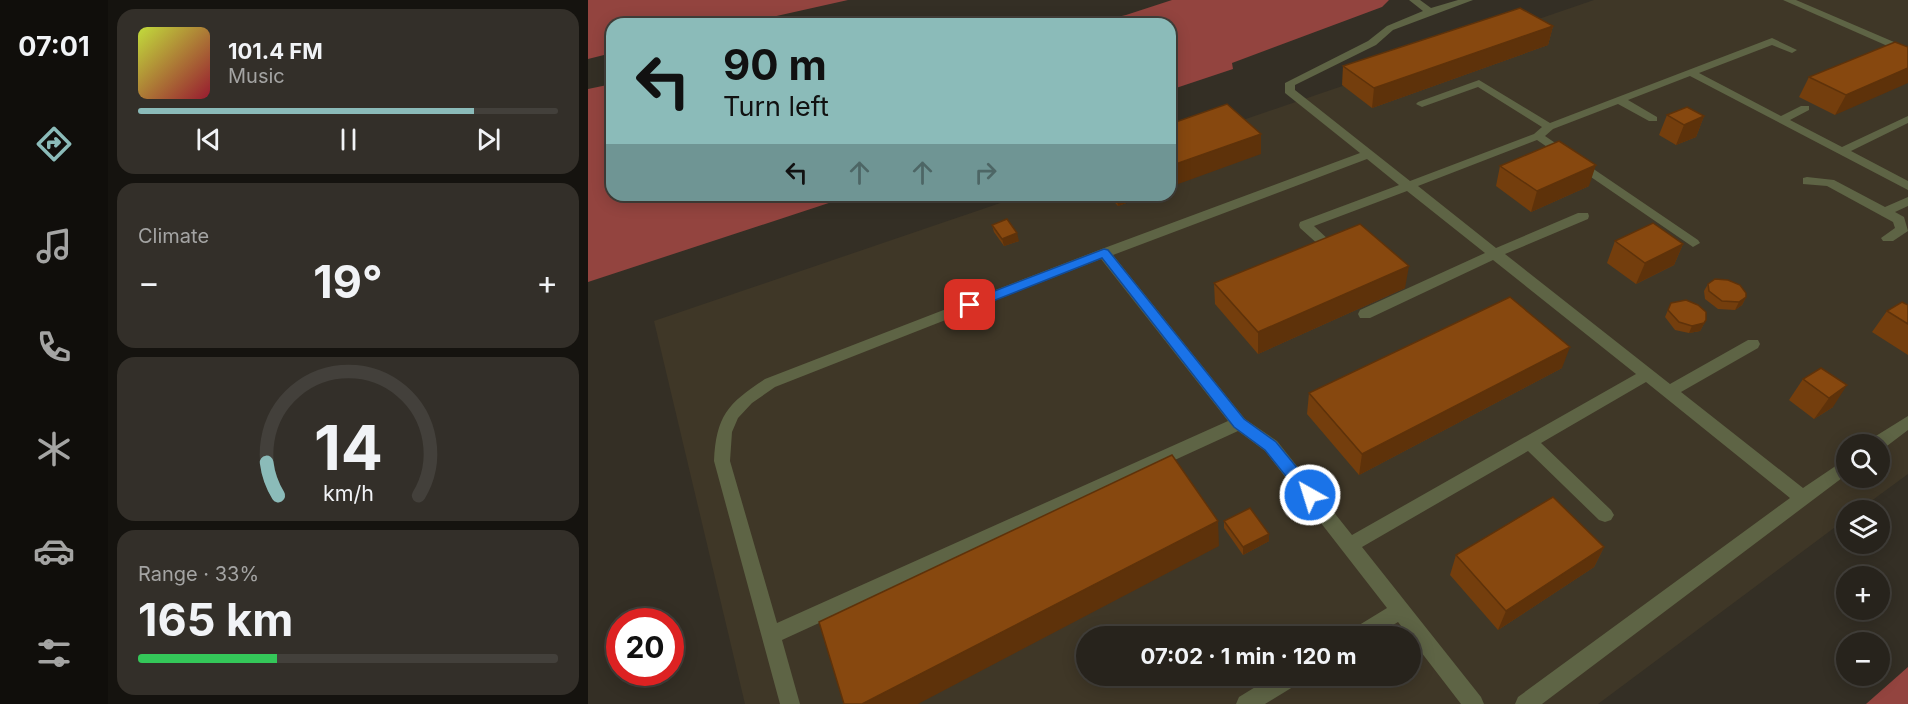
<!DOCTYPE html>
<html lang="en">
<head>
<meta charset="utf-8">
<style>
  :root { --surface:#27231c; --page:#332f29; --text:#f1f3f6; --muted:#a4a4a3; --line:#43403b; --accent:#8bbbb9 }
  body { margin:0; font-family:Inter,sans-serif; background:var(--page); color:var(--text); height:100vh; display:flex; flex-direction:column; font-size:22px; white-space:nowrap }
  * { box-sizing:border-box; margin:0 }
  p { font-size:20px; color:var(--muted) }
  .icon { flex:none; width:33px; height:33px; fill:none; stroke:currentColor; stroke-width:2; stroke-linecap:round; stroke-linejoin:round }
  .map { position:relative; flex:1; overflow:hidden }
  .panel { display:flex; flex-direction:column; gap:9px; padding:9px; background:#15130f; width:480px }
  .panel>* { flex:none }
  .banner { position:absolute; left:18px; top:18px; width:570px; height:183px; border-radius:18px; box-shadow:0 3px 15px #0003,0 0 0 2px var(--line); background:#8bbbb9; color:#111; overflow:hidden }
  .tools { position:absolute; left:1248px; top:434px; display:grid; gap:12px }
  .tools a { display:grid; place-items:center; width:54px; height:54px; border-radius:50%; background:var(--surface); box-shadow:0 3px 15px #0003,0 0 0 2px var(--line); font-size:30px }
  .speed { position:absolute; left:18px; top:608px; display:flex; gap:12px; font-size:30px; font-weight:700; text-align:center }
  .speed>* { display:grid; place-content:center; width:78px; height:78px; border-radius:50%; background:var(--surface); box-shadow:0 3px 15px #0003,0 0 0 2px var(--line); line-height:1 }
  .speed .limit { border:9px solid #d22; background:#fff; color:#111 }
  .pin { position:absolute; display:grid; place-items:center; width:51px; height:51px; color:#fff; margin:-26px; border-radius:12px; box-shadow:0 3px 9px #0006 }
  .me { position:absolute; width:66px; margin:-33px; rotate:321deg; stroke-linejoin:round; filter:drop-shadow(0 0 4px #0008) }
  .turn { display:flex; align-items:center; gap:21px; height:126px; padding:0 18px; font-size:27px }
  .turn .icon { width:78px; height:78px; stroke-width:2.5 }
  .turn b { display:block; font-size:42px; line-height:51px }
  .lanes { display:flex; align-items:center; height:57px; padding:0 18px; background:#0003; justify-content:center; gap:30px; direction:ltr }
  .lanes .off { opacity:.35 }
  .big { font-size:45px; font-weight:700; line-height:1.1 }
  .panel .card { flex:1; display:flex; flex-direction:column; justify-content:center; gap:9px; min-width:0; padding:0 21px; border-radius:18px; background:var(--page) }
  .panel .dial { align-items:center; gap:0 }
  .dial svg { height:156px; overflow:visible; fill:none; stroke:var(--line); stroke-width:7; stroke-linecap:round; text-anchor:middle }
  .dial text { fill:var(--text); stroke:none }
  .song { display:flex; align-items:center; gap:18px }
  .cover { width:72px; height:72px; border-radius:9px; background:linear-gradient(135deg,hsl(70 70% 55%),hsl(350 70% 35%)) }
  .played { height:6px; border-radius:3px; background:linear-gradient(90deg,var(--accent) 80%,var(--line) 80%) }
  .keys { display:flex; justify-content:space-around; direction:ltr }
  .heat { display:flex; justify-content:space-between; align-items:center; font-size:33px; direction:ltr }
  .charge { height:9px; border-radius:4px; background:linear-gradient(90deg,#34c759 33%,var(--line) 0) }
  .trip { position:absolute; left:488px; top:626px; width:345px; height:60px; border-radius:30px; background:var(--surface); box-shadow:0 3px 15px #0003,0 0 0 2px var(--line); font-weight:700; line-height:60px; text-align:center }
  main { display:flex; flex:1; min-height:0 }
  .tab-bar { display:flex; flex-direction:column; width:108px; justify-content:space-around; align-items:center; background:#100e0b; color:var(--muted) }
  .tab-bar .icon { width:42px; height:42px }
  .tab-bar .current { color:var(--accent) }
  .tab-bar b { font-size:27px; color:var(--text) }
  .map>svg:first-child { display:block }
</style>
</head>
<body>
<main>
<nav class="tab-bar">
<b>07:01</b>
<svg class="icon current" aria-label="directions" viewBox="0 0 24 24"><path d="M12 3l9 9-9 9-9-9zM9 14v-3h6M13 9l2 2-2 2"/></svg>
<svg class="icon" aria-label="music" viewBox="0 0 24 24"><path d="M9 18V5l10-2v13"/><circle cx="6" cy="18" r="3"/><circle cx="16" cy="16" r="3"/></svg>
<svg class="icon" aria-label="phone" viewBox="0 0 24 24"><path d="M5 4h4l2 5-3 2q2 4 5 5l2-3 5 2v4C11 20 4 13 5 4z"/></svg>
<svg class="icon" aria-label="climate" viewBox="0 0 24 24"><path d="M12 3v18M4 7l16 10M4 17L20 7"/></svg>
<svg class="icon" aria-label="car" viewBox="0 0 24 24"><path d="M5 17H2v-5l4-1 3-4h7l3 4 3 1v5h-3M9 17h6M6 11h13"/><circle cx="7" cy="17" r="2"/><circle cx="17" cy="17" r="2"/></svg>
<svg class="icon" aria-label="filters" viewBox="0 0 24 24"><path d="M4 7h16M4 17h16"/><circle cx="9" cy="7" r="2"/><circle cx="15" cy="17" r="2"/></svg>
</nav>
<section class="panel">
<div class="card">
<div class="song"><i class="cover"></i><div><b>101.4 FM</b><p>Music</p></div></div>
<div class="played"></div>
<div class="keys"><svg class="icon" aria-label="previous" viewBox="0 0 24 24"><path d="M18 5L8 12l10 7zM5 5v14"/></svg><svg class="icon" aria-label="pause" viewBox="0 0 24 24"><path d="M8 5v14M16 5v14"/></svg><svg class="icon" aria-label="next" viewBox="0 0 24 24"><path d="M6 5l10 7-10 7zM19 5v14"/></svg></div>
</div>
<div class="card"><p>Climate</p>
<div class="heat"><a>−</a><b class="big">19°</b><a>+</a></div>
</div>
<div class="card dial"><svg viewBox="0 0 100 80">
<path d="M14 69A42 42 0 1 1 86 69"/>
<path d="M14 69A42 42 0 0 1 8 52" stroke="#8bbbb9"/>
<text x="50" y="56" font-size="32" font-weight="700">14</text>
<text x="50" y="72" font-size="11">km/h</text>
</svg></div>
<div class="card"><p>Range · 33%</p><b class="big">165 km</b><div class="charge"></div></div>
</section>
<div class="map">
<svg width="1320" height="704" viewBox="0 0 1320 704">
  <rect width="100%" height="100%" fill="#342f25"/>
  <path fill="#3f3727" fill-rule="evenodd" d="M1006,0h314v474l-49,36h-13v9l-248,185h-853l-91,-383 370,-126h146v-50zM1258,444h34v33h-34zM498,636h324v39h-324z"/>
  <g fill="#93443f">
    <polygon points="0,0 260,0 153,24 24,24 24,53 0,59"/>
    <polygon points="584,0 801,0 794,7 644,63 645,69 582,90 582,24 500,24 538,15"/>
    <polygon points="24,84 24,195 265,195 0,282 0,89"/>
    <polygon points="1320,667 1320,704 1278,704"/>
  </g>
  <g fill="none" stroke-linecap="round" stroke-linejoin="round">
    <g fill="#5e6445" fill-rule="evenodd">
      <path d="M821,0h11l11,8 27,-8h15l-80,30 -17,15 -81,40v5l115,91 124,-47 8,-7 -64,-40 -56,20 -6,-3 2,-2 61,-22 71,43 222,-85 25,12 -5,3 -20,-8 -73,28 82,43 20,-10h8v4l-19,10 52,27 66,-31v7l-57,28 57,30v9l-218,-114 -62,24 29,17v4h-8l-31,-17 -65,25 -8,7 153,104 2,3 -7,4 -156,-107 -119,46 78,62 82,-35h10l1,3 -1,3 -83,35 165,130 78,-44h10l2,4 -2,4 -77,44 122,96 43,-29v16l-304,229h-27l3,-7 272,-199 -144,-116 -105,61 70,67 3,5 -3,5 -6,2 -6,-2 -71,-69 -166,96 119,150 3,7h-23l-63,-82 -23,14h-27l3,-6 36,-22 -122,-157 -27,-20 -456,209 18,64h-20l-66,-243c2,-45 14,-58 51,-82l334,-129 261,-97 -75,-60v-10l83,-42 19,-15 36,-15zM779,159l32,26 -99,37 -1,3 1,3 20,18h10l2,-3 -18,-17 93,-35 78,62 -125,57 -2,4 2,4h10l123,-58 143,114 -284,161 -75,-94 -32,-22 -132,-164zM513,259l127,162 -451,202 -47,-162 2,-29 6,-14 14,-15 23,-16z"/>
      <polygon points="1195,0 1208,0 1320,48 1320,55"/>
      <polygon points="1219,177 1246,180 1297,207 1320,197 1320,206 1307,212 1316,217 1320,231 1305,241 1295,241 1293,238 1307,228 1305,222 1239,186 1215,184 1215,178"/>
      <polygon points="1320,416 1320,430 1295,449 1292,450 1292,444 1281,444 1283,439"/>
      <polygon points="687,675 716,675 713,682 677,704 648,704 651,697"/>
    </g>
  </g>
  <g fill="#743e0d">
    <polygon points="965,26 960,45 784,108 754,85 755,66"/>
    <polygon points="1320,47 1247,115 1211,97 1221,77"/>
    <polygon points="1079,115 1116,116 1108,137 1088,145 1071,135"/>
    <polygon points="912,166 1001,186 943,212 908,186"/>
    <polygon points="520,195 560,195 530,206"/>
    <polygon points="404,225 431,241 416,246 406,232"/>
    <polygon points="1027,241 1095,244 1086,265 1048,284 1019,263"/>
    <polygon points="626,283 817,288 670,354 627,304"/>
    <polygon points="1120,284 1158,297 1154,305 1147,310 1130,309 1117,299 1116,291"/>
    <polygon points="1083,303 1118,320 1112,331 1101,333 1087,330 1077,317"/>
    <polygon points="1320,305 1320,355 1284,332 1299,311"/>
    <polygon points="974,368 771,475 719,414 721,393"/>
    <polygon points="1233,368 1245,407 1226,419 1201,400 1215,379"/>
    <polygon points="636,521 681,541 655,555 636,528"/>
    <polygon points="1016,547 1006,567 910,630 862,575 868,555"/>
  </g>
  <g fill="#5e320a">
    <polygon points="965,26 960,45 784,108 786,88"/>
    <polygon points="1320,68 1320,83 1247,115 1258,95"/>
    <polygon points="1116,116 1108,137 1088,145 1096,125"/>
    <polygon points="673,134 673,154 582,187 582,166"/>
    <polygon points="1008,165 1001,186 943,212 949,191"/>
    <polygon points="528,195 560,195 530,206"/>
    <polygon points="429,233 431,241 416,246 414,239"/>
    <polygon points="1095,244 1086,265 1048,284 1057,263"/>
    <polygon points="821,266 817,288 670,354 670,332"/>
    <polygon points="1158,297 1154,305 1147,310 1151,302"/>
    <polygon points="1118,320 1112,331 1101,333 1104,326"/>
    <polygon points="982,347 974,368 771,475 774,454"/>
    <polygon points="1259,385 1245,407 1226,419 1241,398"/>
    <polygon points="630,521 631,546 330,704 274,704"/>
    <polygon points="681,534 681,541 655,555 655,547"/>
    <polygon points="1016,547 1006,567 910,630 918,611"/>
  </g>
  <g fill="#87480f" stroke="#5e320a" stroke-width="1.5">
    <polygon points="932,8 965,26 786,88 755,66"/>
    <polygon points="1307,42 1320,47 1320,68 1258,95 1221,77"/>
    <polygon points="639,104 673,134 582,166 582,124"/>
    <polygon points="1099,107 1116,116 1096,125 1079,115"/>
    <polygon points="971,141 1008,165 949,191 912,166"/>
    <polygon points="419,219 429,233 414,239 404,225"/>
    <polygon points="1065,223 1095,244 1057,263 1027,241"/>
    <polygon points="772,224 821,266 670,332 626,283"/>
    <polygon points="1127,279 1140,280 1152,285 1158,293 1158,297 1151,302 1134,301 1121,291 1120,284"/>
    <polygon points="922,297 982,347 774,454 721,393"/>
    <polygon points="1098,300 1110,305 1118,312 1118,320 1116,323 1104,326 1091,322 1080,310 1083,303"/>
    <polygon points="1314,302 1320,305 1320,324 1299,311"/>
    <polygon points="1233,368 1259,385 1241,398 1215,379"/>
    <polygon points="584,455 630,521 274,704 256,704 231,622"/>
    <polygon points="965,497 1016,547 918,611 868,555"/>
    <polygon points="662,508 681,534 655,547 636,521"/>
  </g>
  <polygon fill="#1a73e8" stroke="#114b97" stroke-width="1.5" points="516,249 520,250 656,419 688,442 728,491 730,495 728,500 722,502 717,500 677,450 646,427 514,258 387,308 378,308 376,305 378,302"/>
</svg>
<div class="tools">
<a><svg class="icon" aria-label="search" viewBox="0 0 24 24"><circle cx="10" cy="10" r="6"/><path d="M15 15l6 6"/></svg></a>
<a><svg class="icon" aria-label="layers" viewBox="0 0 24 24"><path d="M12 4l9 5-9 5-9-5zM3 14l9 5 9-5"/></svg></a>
<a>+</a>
<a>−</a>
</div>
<div class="speed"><div class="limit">20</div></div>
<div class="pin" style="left:382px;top:305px;background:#d93025"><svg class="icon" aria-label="arrive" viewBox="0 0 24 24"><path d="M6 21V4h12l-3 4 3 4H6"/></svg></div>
<svg class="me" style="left:722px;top:495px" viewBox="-20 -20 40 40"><circle r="17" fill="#1a73e8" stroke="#fff" stroke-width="3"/><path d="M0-11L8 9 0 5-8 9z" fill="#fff"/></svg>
<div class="trip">07:02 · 1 min · 120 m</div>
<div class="banner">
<div class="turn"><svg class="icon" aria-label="left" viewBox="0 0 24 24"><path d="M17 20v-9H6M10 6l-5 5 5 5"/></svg><div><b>90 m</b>Turn left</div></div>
<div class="lanes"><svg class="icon" aria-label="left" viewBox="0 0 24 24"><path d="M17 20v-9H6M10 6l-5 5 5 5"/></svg><svg class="icon off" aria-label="ahead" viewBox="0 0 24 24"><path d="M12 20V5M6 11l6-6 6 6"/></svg><svg class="icon off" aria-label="ahead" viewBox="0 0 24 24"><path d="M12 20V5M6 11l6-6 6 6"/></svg><svg class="icon off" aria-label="right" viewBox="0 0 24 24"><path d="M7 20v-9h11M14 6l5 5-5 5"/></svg></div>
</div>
</div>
</main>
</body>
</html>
